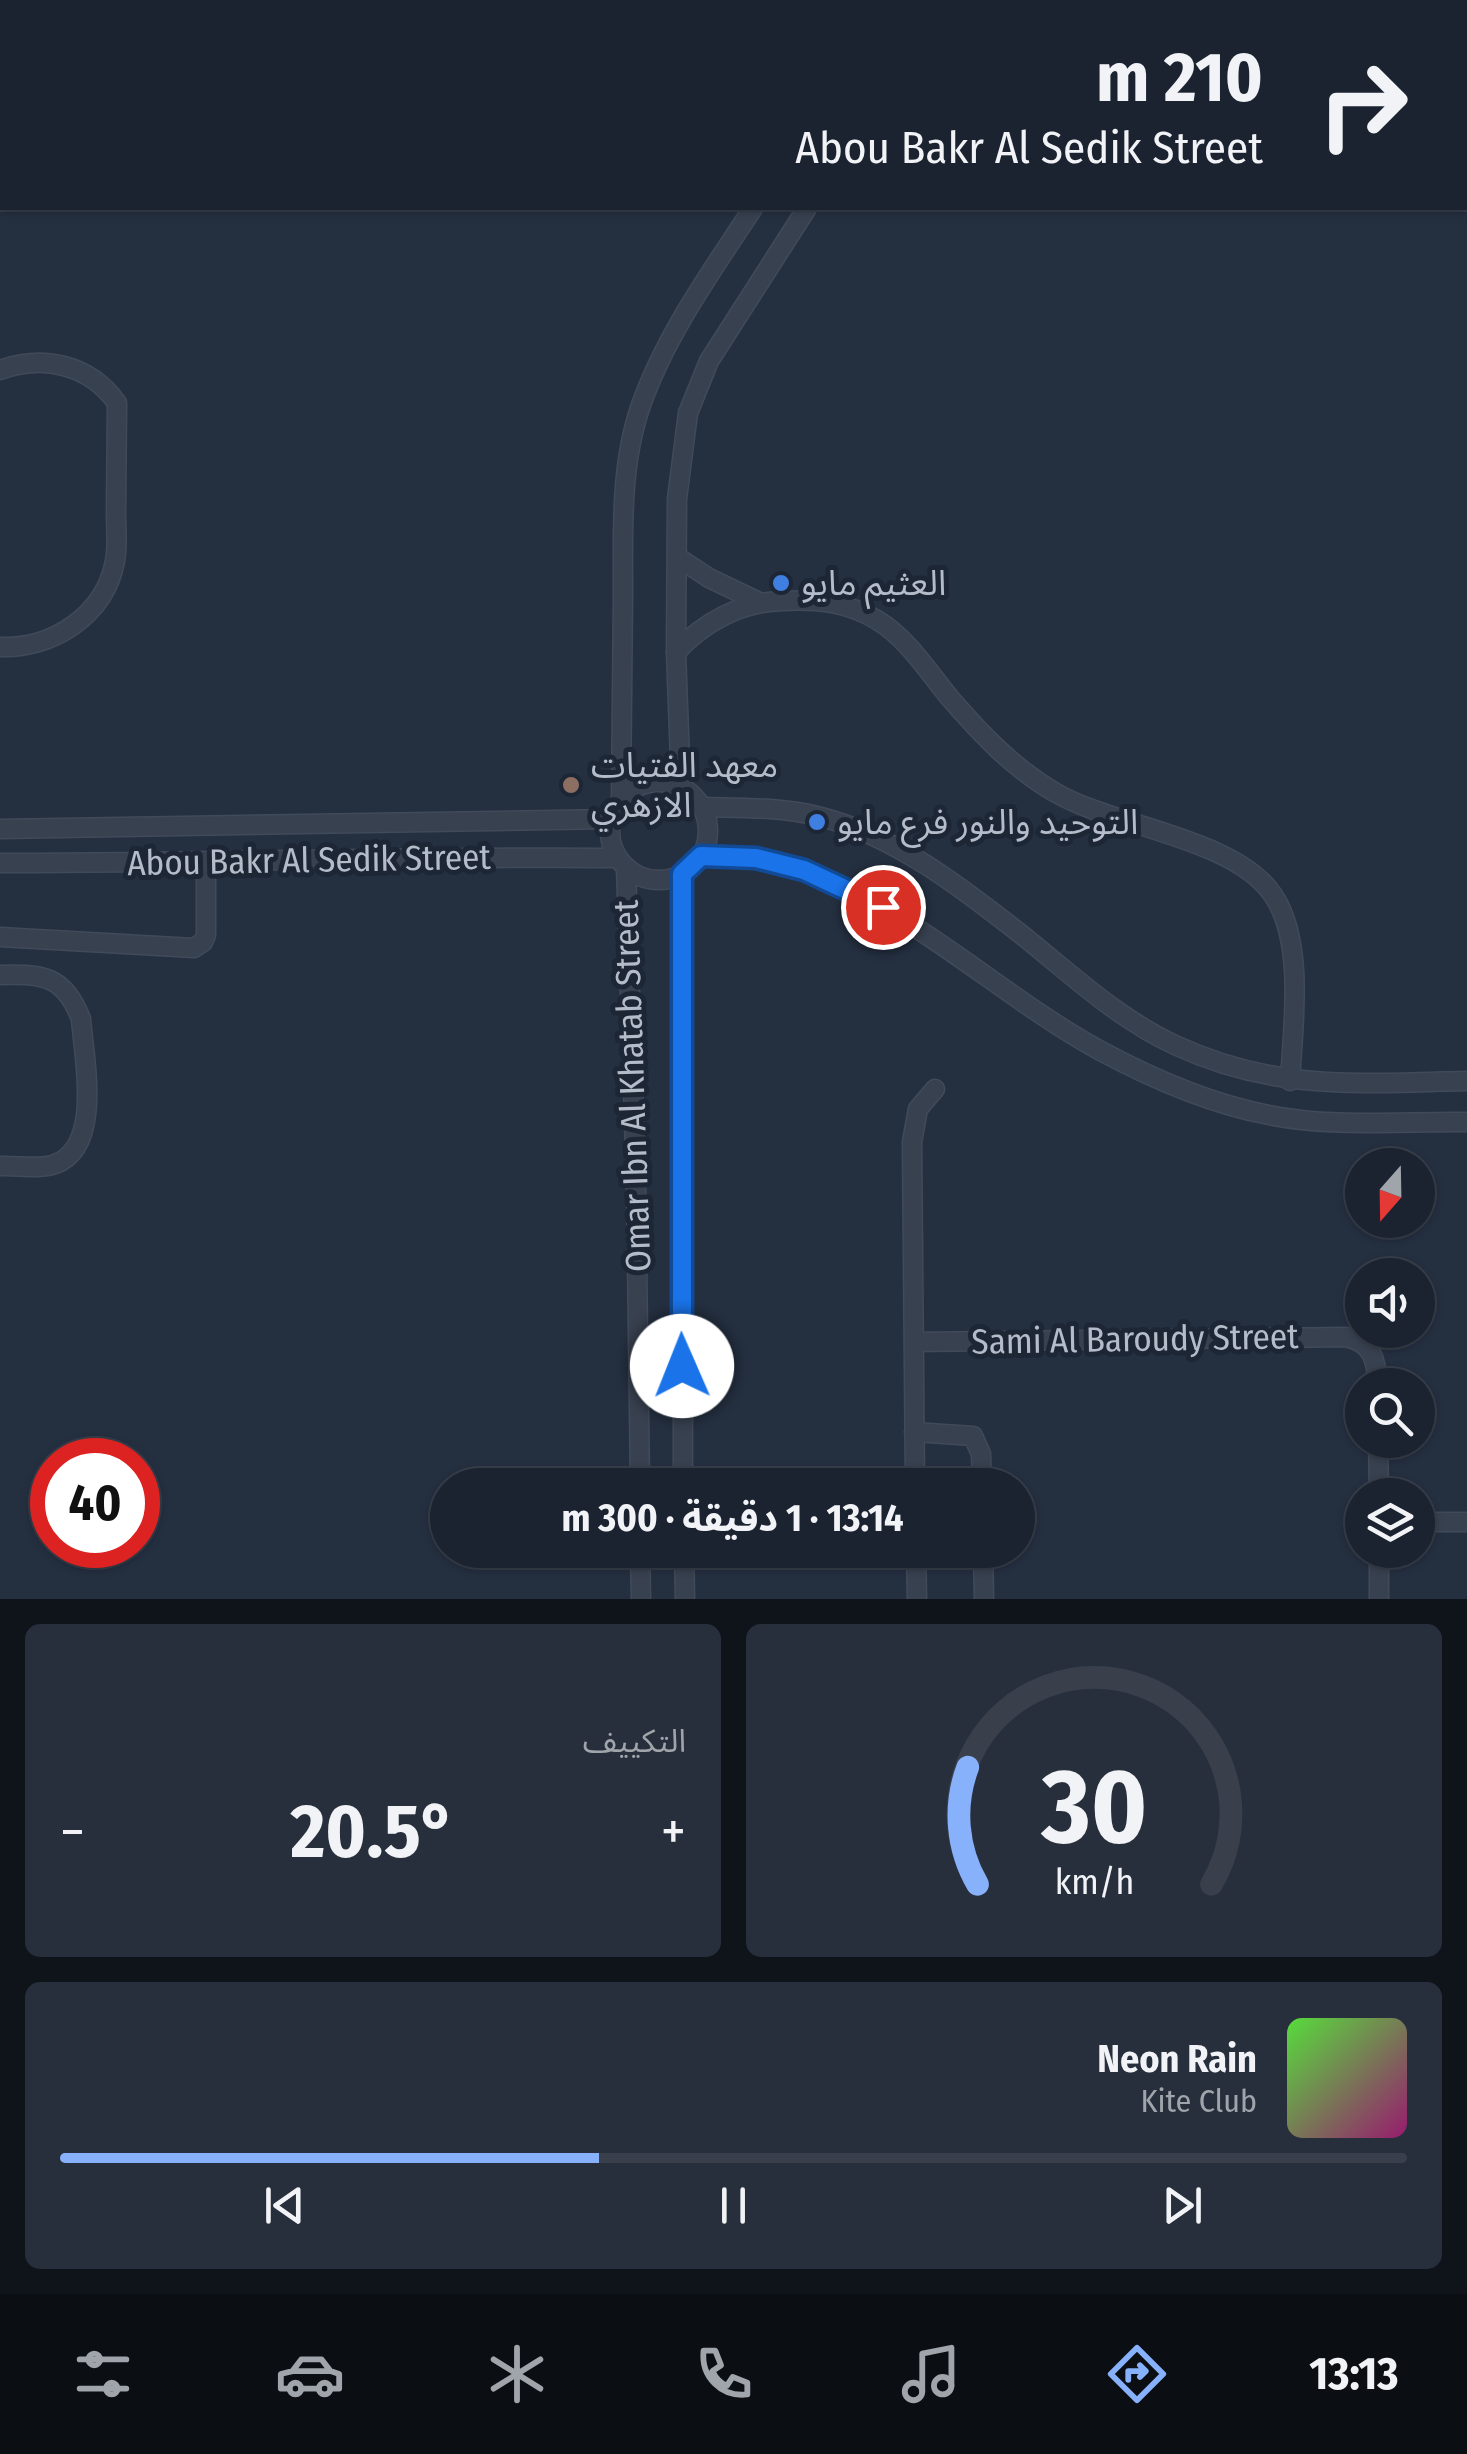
<!DOCTYPE html>
<html lang="ar">
<head>
<meta charset="utf-8">
<style>
  :root { --surface:#1b2330; --page:#282f3c; --text:#f1f3f6; --muted:#a0a4ab; --line:#39404c; --accent:#88b1fc }
  body { margin:0; font-family:"Fira Sans Condensed","Noto Sans Arabic",sans-serif; background:var(--page); color:var(--text); direction:rtl; height:100vh; display:flex; flex-direction:column; font-size:38px; white-space:nowrap }
  * { box-sizing:border-box; margin:0 }
  p { font-size:32px; color:var(--muted) }
  .icon { flex:none; width:55px; height:55px; fill:none; stroke:currentColor; stroke-width:2; stroke-linecap:round; stroke-linejoin:round }
  .map { position:relative; height:1599px; overflow:hidden; direction:ltr }
  .side { display:flex; flex-direction:column; gap:25px; padding:25px; background:#0f131a; flex:1 }
  .side>* { flex:none }
  .banner { position:absolute; left:0px; top:0px; width:1468px; height:210px; box-shadow:0 2px 8px #0004,0 0 0 2px var(--line); direction:rtl; background:#1b2330; color:var(--text); overflow:hidden }
  .needle { width:65px; rotate:200deg }
  .controls { position:absolute; left:1345px; top:1148px; display:grid; gap:20px }
  .controls a { display:grid; place-items:center; width:90px; height:90px; border-radius:50%; background:var(--surface); box-shadow:0 2px 8px #0004,0 0 0 2px var(--line); font-size:50px }
  .speed { position:absolute; left:30px; top:1438px; display:flex; gap:20px; font-size:50px; font-weight:700; text-align:center }
  .speed>* { display:grid; place-content:center; width:130px; height:130px; border-radius:50%; background:var(--surface); box-shadow:0 2px 8px #0004,0 0 0 2px var(--line); line-height:1 }
  .speed .limit { border:15px solid #d22; background:#fff; color:#111 }
  .pin { position:absolute; display:grid; place-items:center; width:85px; height:85px; color:#fff; margin:-42px; border:5px solid #fff; border-radius:50%; box-shadow:0 2px 10px #0007 }
  .me { position:absolute; width:110px; margin:-55px; rotate:359deg; stroke-linejoin:round; filter:drop-shadow(0 0 8px #0008) }
  .turn { display:flex; align-items:center; gap:35px; height:210px; padding:0 40px; font-size:45px }
  .turn .icon { width:130px; height:130px; stroke-width:2.5 }
  .turn b { display:block; font-size:70px; line-height:85px }
  .big { font-size:75px; font-weight:700; line-height:1.1 }
  .side .tile { flex:1; display:flex; flex-direction:column; justify-content:center; gap:15px; min-width:0; padding:0 35px; border-radius:15px; background:var(--page) }
  .side .dial { align-items:center; gap:0 }
  .dial svg { height:260px; overflow:visible; fill:none; stroke:var(--line); stroke-width:7; stroke-linecap:round; text-anchor:middle }
  .dial text { fill:var(--text); stroke:none }
  .song { display:flex; align-items:center; gap:30px }
  .cover { width:120px; height:120px; border-radius:15px; background:linear-gradient(135deg,hsl(110 70% 55%),hsl(320 70% 35%)) }
  .played { height:10px; border-radius:5px; background:linear-gradient(90deg,var(--accent) 40%,var(--line) 40%) }
  .keys { display:flex; justify-content:space-around; direction:ltr }
  .heat { display:flex; justify-content:space-between; align-items:center; font-size:55px; direction:ltr }
  .side .tiles { flex:1; display:grid; gap:25px; grid-template-columns:1fr 1fr }
  .tile:last-child { grid-column:span 2 }
  .trip { position:absolute; left:430px; top:1468px; width:605px; height:100px; border-radius:50px; background:var(--surface); box-shadow:0 2px 8px #0004,0 0 0 2px var(--line); font-weight:700; line-height:100px; text-align:center; direction:rtl }
  .menu { display:flex; height:160px; justify-content:space-around; align-items:center; background:#0b0e13; color:var(--muted) }
  .menu .icon { width:70px; height:70px }
  .menu .active { color:var(--accent) }
  .menu b { font-size:45px; color:var(--text) }
  .map>svg:first-child { display:block }
</style>
</head>
<body>
<div class="map">
<svg width="1467" height="1599" viewBox="0 0 1467 1599">
  <rect width="100%" height="100%" fill="#242f40"/>
  <g fill="none" stroke-linecap="round" stroke-linejoin="round">
    <g stroke="#414a59" stroke-width="21">
      <g id="minor">
        <polyline points="104,2 105,0"/>
        <polyline points="885,2 887,0"/>
        <polyline points="940,2 941,0"/>
        <polyline points="0,81 2,81"/>
        <polyline points="0,145 2,145"/>
        <path d="M0,370c44,-16 90,-5 117,33 0,37 -1,74 -1,110 0,16 2,33 -1,48 -10,54 -62,88 -115,86"/>
        <polyline points="677,557 709,578 759,602"/>
        <path d="M676,652c28,-30 65,-50 106,-51 34,-2 65,1 95,19 30,18 50,50 72,77 31,36 65,72 107,96 59,34 179,45 217,102 32,47 20,131 17,186"/>
        <circle cx="659" cy="831" r="49"/>
        <polyline points="681,787 676,652 677,499 688,413 709,361 807,208"/>
        <path d="M621,799c1,-68 1,-137 2,-205 0,-63 -3,-129 18,-189 25,-71 71,-134 112,-197"/>
        <path d="M703,807c38,1 77,0 114,9 77,18 149,75 210,123 47,38 92,80 148,106 101,47 185,38 292,36"/>
        <polyline points="0,829 611,819"/>
        <path d="M701,856c36,2 71,3 105,15 108,39 193,124 293,179 52,28 111,54 170,65 64,13 133,6 198,7"/>
        <path d="M0,863c206,0 412,-7 618,-5"/>
        <polyline points="626,867 636,1184 640,1485"/>
        <polyline points="682,874 683,1485"/>
        <polyline points="0,937 194,948 203,942 206,935 206,862"/>
        <path d="M0,975c43,-1 64,0 81,44 3,39 22,128 -26,145 -15,6 -39,1 -55,2"/>
        <path d="M914,1342l432,-5c27,6 31,24 31,48"/>
        <polyline points="914,1432 973,1436 981,1454 982,1485"/>
        <polyline points="1378,1440 1379,1495"/>
        <polyline points="915,1485 912,1142 918,1109 935,1089"/>
        <polyline points="1418,1522 1467,1522"/>
        <polyline points="640,1550 641,1599"/>
        <polyline points="684,1550 685,1599"/>
        <polyline points="916,1550 917,1599"/>
        <polyline points="983,1550 984,1599"/>
        <polyline points="1379,1550 1379,1599"/>
      </g>
    </g>
    <use href="#minor" stroke="#384150" stroke-width="18"/>
  </g>
  <g fill="none" stroke-linecap="round" stroke-linejoin="round">
    <g stroke="#114b97" stroke-width="25">
      <polyline id="route" points="682,1366 682,874 701,856 756,858 804,870 883,907"/>
    </g>
    <use href="#route" stroke="#1a73e8" stroke-width="18"/>
  </g>
  <g fill="#3f7fe0" stroke="#1d2635" stroke-width="4">
    <circle cx="781" cy="583" r="10"/>
    <circle cx="817" cy="822" r="10"/>
  </g>
  <circle fill="#8d6e63" stroke="#1d2635" stroke-width="4" cx="571" cy="785" r="10"/>
  <g text-anchor="middle" stroke-width="10" stroke-linejoin="round" paint-order="stroke">
    <g font-size="35" fill="#b4bcca" stroke="#1d2635" text-anchor="start">
      <text x="801" y="595">العثيم مايو</text>
      <text x="591" y="777">معهد الفتيات<tspan x="591" dy="40">الازهري</tspan></text>
      <text x="837" y="834">التوحيد والنور فرع مايو</text>
    </g>
    <g font-size="35" fill="#b4bcca" stroke="#1d2635">
      <text transform="translate(309 860) rotate(-1)" y="12">Abou Bakr Al Sedik Street</text>
      <text transform="translate(632 1086) rotate(-92)" y="12">Omar Ibn Al Khatab Street</text>
      <text transform="translate(1135 1339) rotate(-1)" y="12">Sami Al Baroudy Street</text>
    </g>
  </g>
</svg>
<div class="controls">
<a><svg class="needle" viewBox="-14 -14 28 28"><path d="M0-13l5 13h-10z" fill="#e53935"/><path d="M0 13l5-13h-10z" fill="#a0a4ab"/></svg></a>
<a><svg class="icon" aria-label="sound" viewBox="0 0 24 24"><path d="M4 9h4l5-4v14l-5-4H4zM17 9q2 3 0 6"/></svg></a>
<a><svg class="icon" aria-label="search" viewBox="0 0 24 24"><circle cx="10" cy="10" r="6"/><path d="M15 15l6 6"/></svg></a>
<a><svg class="icon" aria-label="layers" viewBox="0 0 24 24"><path d="M12 4l9 5-9 5-9-5zM3 14l9 5 9-5"/></svg></a>
</div>
<div class="speed"><div class="limit">40</div></div>
<div class="pin" style="left:883px;top:907px;background:#d93025"><svg class="icon" aria-label="arrive" viewBox="0 0 24 24"><path d="M6 21V4h12l-3 4 3 4H6"/></svg></div>
<svg class="me" style="left:682px;top:1366px" viewBox="-20 -20 40 40"><circle r="19" fill="#fff"/><path d="M0-13L10 11 0 6-10 11z" fill="#1a73e8"/></svg>
<div class="trip">13:14 · 1 دقيقة · 300 m</div>
<div class="banner">
<div class="turn"><svg class="icon" aria-label="right" viewBox="0 0 24 24"><path d="M7 20v-9h11M14 6l5 5-5 5"/></svg><div><b>210 m</b>Abou Bakr Al Sedik Street</div></div>
</div>
</div>
<section class="side">
<div class="tiles">
<div class="tile dial"><svg viewBox="0 0 100 80">
<path d="M14 69A42 42 0 1 1 86 69"/>
<path d="M14 69A42 42 0 0 1 11 33" stroke="#88b1fc"/>
<text x="50" y="56" font-size="32" font-weight="700">30</text>
<text x="50" y="72" font-size="11">km/h</text>
</svg></div>
<div class="tile"><p>التكييف</p>
<div class="heat"><a>−</a><b class="big">20.5°</b><a>+</a></div>
</div>
<div class="tile">
<div class="song"><i class="cover"></i><div><b>Neon Rain</b><p>Kite Club</p></div></div>
<div class="played"></div>
<div class="keys"><svg class="icon" aria-label="previous" viewBox="0 0 24 24"><path d="M18 5L8 12l10 7zM5 5v14"/></svg><svg class="icon" aria-label="pause" viewBox="0 0 24 24"><path d="M8 5v14M16 5v14"/></svg><svg class="icon" aria-label="next" viewBox="0 0 24 24"><path d="M6 5l10 7-10 7zM19 5v14"/></svg></div>
</div>
</div>
</section>
<nav class="menu">
<b>13:13</b>
<svg class="icon active" aria-label="directions" viewBox="0 0 24 24"><path d="M12 3l9 9-9 9-9-9zM9 14v-3h6M13 9l2 2-2 2"/></svg>
<svg class="icon" aria-label="music" viewBox="0 0 24 24"><path d="M9 18V5l10-2v13"/><circle cx="6" cy="18" r="3"/><circle cx="16" cy="16" r="3"/></svg>
<svg class="icon" aria-label="phone" viewBox="0 0 24 24"><path d="M5 4h4l2 5-3 2q2 4 5 5l2-3 5 2v4C11 20 4 13 5 4z"/></svg>
<svg class="icon" aria-label="climate" viewBox="0 0 24 24"><path d="M12 3v18M4 7l16 10M4 17L20 7"/></svg>
<svg class="icon" aria-label="car" viewBox="0 0 24 24"><path d="M5 17H2v-5l4-1 3-4h7l3 4 3 1v5h-3M9 17h6M6 11h13"/><circle cx="7" cy="17" r="2"/><circle cx="17" cy="17" r="2"/></svg>
<svg class="icon" aria-label="filters" viewBox="0 0 24 24"><path d="M4 7h16M4 17h16"/><circle cx="9" cy="7" r="2"/><circle cx="15" cy="17" r="2"/></svg>
</nav>
</body>
</html>
